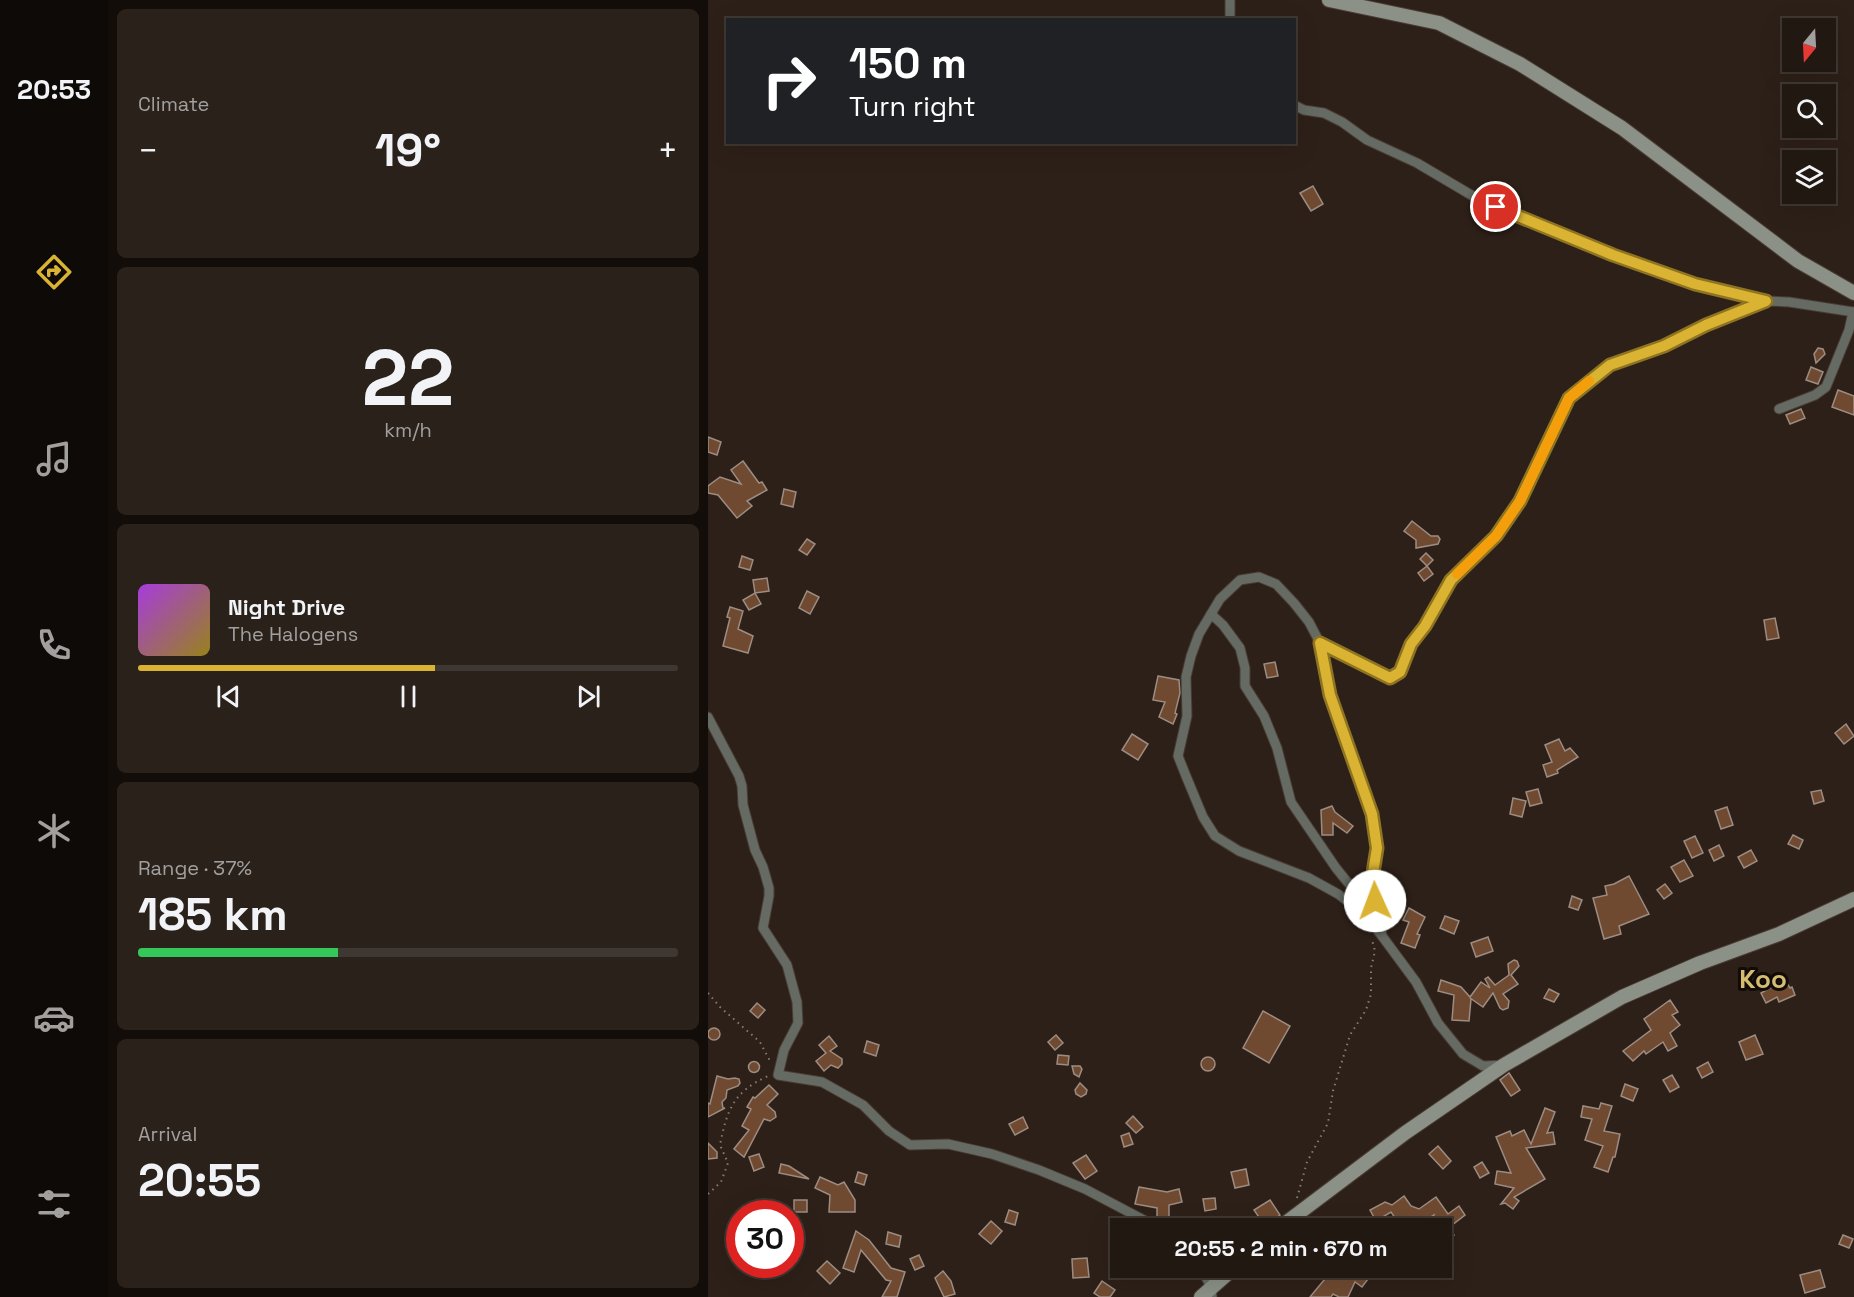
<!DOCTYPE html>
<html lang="en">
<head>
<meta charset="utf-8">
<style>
  :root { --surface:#221812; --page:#2a211b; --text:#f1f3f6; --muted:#a2a09f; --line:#3f3732; --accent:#dab333 }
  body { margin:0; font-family:"Space Grotesk",sans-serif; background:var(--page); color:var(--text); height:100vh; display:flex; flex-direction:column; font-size:22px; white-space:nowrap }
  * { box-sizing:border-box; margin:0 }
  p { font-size:20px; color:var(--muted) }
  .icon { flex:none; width:33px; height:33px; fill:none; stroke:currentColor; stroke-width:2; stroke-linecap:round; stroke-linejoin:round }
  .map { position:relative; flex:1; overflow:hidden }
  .sheet { display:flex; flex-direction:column; gap:9px; padding:9px; background:#130d0a; width:600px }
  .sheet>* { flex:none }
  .guide { position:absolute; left:18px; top:18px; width:570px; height:126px; border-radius:0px; box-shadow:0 6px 24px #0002,0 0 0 2px var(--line); background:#202124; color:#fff; overflow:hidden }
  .needle { width:39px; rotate:198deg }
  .tools { position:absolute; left:1074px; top:18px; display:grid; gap:12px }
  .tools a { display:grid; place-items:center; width:54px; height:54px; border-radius:0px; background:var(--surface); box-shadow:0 6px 24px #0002,0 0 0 2px var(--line); font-size:30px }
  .speed { position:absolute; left:18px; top:1200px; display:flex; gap:12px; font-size:30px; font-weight:700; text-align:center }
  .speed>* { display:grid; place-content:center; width:78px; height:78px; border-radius:50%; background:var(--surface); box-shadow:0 6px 24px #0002,0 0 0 2px var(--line); line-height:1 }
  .speed .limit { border:9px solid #d22; background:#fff; color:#111 }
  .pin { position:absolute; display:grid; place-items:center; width:51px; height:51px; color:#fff; margin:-26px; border:3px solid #fff; border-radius:50%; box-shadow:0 2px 6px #0007 }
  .me { position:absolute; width:66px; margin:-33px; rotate:358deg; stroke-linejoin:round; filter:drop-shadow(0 0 4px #0008) }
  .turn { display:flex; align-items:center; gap:21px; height:126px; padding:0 24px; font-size:27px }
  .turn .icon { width:78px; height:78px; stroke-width:2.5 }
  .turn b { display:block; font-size:42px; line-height:51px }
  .big { font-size:45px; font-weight:600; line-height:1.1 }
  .sheet .card { flex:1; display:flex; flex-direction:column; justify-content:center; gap:9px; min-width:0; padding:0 21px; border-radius:9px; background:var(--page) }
  .sheet .dial { align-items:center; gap:0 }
  .dial b { font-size:78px; line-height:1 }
  .song { display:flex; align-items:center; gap:18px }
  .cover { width:72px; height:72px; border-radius:9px; background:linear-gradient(135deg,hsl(280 70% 55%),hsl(50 70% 35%)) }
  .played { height:6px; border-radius:3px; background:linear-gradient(90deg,var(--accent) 55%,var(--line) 55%) }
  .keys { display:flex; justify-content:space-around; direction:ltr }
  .heat { display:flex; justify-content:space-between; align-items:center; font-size:33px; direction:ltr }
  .charge { height:9px; border-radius:4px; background:linear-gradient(90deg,#34c759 37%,var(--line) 0) }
  .trip { position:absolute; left:402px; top:1218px; width:342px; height:60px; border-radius:0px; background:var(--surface); box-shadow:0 6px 24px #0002,0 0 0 2px var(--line); font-weight:600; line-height:60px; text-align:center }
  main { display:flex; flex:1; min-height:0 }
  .menu { display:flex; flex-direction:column; width:108px; justify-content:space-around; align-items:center; background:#0e0a07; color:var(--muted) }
  .menu .icon { width:42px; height:42px }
  .menu .active { color:var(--accent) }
  .menu b { font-size:27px; color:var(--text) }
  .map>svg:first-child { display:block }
</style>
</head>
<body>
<main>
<nav class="menu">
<b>20:53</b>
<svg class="icon active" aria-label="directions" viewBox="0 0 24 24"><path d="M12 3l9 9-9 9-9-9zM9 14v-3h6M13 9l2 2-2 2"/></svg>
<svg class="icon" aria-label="music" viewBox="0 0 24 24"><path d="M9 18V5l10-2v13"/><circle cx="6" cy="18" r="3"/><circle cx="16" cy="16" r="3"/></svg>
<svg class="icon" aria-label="phone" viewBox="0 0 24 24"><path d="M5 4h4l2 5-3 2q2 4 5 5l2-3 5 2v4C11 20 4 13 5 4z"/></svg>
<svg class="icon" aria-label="climate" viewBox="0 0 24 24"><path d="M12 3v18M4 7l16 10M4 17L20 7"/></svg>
<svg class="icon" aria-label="car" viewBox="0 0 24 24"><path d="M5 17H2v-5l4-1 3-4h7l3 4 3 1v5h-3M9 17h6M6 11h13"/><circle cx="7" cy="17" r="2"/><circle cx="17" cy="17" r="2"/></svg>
<svg class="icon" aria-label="filters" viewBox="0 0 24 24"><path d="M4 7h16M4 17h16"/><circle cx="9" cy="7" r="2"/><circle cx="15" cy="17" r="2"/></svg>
</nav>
<section class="sheet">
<div class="card"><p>Climate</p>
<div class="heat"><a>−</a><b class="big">19°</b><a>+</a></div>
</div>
<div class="card dial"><b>22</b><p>km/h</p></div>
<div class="card">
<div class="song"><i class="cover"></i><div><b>Night Drive</b><p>The Halogens</p></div></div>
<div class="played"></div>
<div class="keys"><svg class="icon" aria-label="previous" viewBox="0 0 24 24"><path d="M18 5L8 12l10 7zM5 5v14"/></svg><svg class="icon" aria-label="pause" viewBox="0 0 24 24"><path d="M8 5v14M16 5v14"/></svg><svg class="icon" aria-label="next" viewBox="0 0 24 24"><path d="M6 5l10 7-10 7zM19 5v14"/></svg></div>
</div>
<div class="card"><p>Range · 37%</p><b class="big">185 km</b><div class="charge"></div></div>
<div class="card"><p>Arrival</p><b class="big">20:55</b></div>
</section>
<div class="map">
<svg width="1146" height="1297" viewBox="0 0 1146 1297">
  <rect width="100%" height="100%" fill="#2d2018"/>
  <g fill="#6f4a31" stroke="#9d8c82" stroke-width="1.5">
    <polygon points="605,186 615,204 603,211 592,193"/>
    <polygon points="1110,348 1115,349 1117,354 1108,363 1106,354"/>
    <polygon points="1103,367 1115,372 1110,384 1098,380"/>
    <polygon points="1130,390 1146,396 1146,415 1124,407"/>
    <polygon points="1093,409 1097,418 1082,424 1078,415"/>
    <polygon points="0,437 13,442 9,455 0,452"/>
    <polygon points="35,461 51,483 54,482 59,490 39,501 44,506 29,518 10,495 0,493 0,486 12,477 33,484 23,470"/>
    <polygon points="76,489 88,492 85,507 73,504"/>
    <polygon points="704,521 723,536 730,536 732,539 730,544 708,548 708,540 696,531"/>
    <polygon points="99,539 107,544 99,555 91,550"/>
    <polygon points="718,553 725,560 719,566 725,574 716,581 710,573 719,566 712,559"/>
    <polygon points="34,556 45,560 42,570 31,567"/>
    <polygon points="59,578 61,591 47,593 45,580"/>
    <polygon points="99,591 111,597 102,614 91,608"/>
    <polygon points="47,593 53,604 41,610 35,600"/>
    <polygon points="22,607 35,611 30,629 45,636 40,653 15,646 22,618 19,617"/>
    <polygon points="1067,618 1071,638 1059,640 1056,620"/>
    <polygon points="567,662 570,676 559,678 556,664"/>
    <polygon points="450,676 471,680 472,693 467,713 469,714 465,724 451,717 457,702 445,700"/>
    <polygon points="1138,724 1146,736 1136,744 1127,733"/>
    <polygon points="424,734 440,744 430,760 414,750"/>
    <polygon points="851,739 857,751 862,748 870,757 849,770 850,773 839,777 835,765 844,762 837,745"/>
    <polygon points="830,789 834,803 822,806 818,792"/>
    <polygon points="1113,790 1116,801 1106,804 1103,792"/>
    <polygon points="805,798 818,801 814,817 802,814"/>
    <polygon points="624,806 627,812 645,826 639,833 625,823 625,835 614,835 613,810"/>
    <polygon points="1019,807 1025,825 1013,829 1007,811"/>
    <polygon points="1085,835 1095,840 1091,849 1080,844"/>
    <polygon points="987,836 995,853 984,858 976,841"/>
    <polygon points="1011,845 1016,856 1006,861 1001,850"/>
    <polygon points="1043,850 1049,861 1036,868 1030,857"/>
    <polygon points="976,860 985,876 972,882 963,867"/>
    <polygon points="921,876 941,914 911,926 913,934 896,939 885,898 899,895 897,886 906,884"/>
    <circle cx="677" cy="887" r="5"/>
    <polygon points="957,884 964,893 956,899 949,890"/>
    <polygon points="864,896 874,900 870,910 861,907"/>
    <polygon points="701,908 717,917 709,934 712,935 707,948 693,943 701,922 695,920"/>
    <polygon points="737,916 751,921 746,934 732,928"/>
    <polygon points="780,937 785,951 768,957 763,943"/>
    <polygon points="806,960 809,961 811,966 803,975 810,984 795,994 801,1001 800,1008 795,1010 792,1008 785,993 775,1007 762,998 763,999 761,1021 744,1020 746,995 730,991 733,980 753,987 762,997 773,982 782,988 777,979 780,977 787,985 801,975 800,964"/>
    <polygon points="1077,980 1082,988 1084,987 1087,995 1071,1002 1069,997 1058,1003 1053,993"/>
    <polygon points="841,989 851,994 846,1002 836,998"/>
    <polygon points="962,1000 970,1012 964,1015 972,1025 962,1033 969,1046 960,1051 955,1042 938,1054 936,1051 925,1061 915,1051 943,1030 936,1019"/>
    <polygon points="49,1003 57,1010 50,1018 42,1011"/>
    <polygon points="555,1011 582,1026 561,1063 535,1048"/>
    <circle cx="6" cy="1034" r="6"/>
    <polygon points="348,1035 355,1043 347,1050 340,1042"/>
    <polygon points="1047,1035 1055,1054 1038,1060 1031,1042"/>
    <polygon points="121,1036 129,1046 122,1051 134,1059 134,1064 130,1068 123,1065 116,1071 108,1061 118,1053 111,1045"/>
    <polygon points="159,1041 171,1045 168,1056 156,1052"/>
    <polygon points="350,1055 361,1056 360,1065 349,1064"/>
    <circle cx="500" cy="1064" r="7"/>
    <circle cx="46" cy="1067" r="5.5"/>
    <polygon points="1000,1062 1005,1072 994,1078 989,1068"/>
    <polygon points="364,1066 372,1066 374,1069 371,1077 366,1074"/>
    <polygon points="801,1073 812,1090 803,1096 792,1080"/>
    <polygon points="964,1075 971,1087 962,1092 955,1080"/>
    <polygon points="9,1076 20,1079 27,1078 31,1079 32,1083 30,1086 19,1090 18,1098 14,1102 15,1108 17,1108 0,1117 0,1103 2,1104"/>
    <polygon points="372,1083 379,1090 378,1094 373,1097 368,1094 367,1090"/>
    <polygon points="917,1084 930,1089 925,1101 913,1096"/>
    <polygon points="61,1085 70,1094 59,1105 67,1112 68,1117 62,1121 56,1119 36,1157 26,1149 41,1130 34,1126 43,1109 39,1107 45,1097 47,1098"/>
    <polygon points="893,1103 904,1106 896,1131 912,1134 907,1157 905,1157 900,1172 886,1167 895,1146 877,1140 884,1119 873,1117 875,1106 891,1109"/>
    <polygon points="837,1108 847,1112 839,1133 845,1132 847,1144 818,1148 837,1179 806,1197 811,1201 805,1209 797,1203 793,1204 806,1188 787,1184 789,1171 803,1173 788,1137 802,1131 804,1136 816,1130 823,1144"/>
    <polygon points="425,1116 435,1127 428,1133 418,1123"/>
    <polygon points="315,1117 320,1128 307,1135 301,1124"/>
    <polygon points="421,1133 425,1144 416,1147 413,1136"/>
    <polygon points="0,1143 9,1152 9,1158 0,1159"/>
    <polygon points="730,1146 743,1161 735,1169 721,1154"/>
    <polygon points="51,1154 56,1167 46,1171 41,1157"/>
    <polygon points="378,1155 389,1171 377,1179 365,1163"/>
    <polygon points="774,1162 781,1173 772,1178 766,1167"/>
    <polygon points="73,1164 81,1166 101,1179 71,1173"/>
    <polygon points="538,1169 541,1185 527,1188 523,1172"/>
    <polygon points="150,1172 159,1175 156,1185 147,1182"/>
    <polygon points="112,1177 130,1185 136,1182 147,1200 147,1212 121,1212 122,1195 107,1188"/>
    <polygon points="431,1187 459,1192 471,1189 474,1202 461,1205 461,1222 455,1222 449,1219 449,1208 427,1204"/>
    <polygon points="696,1196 703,1206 711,1209 728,1197 740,1214 751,1206 757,1215 739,1229 746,1235 734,1250 734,1228 722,1228 726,1215 705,1228 694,1228 683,1212 668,1221 662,1210 677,1202 684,1205"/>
    <polygon points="507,1198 508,1209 497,1211 495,1199"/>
    <rect x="86" y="1200" width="13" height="12"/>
    <polygon points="562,1200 572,1215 557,1226 546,1210"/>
    <polygon points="301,1210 310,1213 307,1225 297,1222"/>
    <polygon points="283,1221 294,1231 283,1244 271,1234"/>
    <polygon points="148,1231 161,1240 183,1268 197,1272 189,1297 174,1297 183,1281 178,1280 153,1250 146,1272 135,1268"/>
    <polygon points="180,1232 193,1236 191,1247 178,1244"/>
    <polygon points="1135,1235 1145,1239 1141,1248 1131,1244"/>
    <polygon points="211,1255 216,1266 207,1270 202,1259"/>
    <polygon points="379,1258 381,1277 365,1278 364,1259"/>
    <polygon points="119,1261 132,1273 122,1284 109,1271"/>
    <polygon points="626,1268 645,1268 660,1279 654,1287 647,1282 640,1297 631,1297 625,1294 623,1297 602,1297"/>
    <polygon points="1112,1270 1117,1287 1097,1293 1092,1275"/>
    <polygon points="235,1271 243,1281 247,1294 236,1297 227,1278"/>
    <polygon points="394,1281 407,1290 402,1297 392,1297 386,1293"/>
  </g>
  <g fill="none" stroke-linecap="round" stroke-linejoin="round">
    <g stroke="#483c34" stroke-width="11">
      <g id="street">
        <polyline points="522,0 522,20"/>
        <polyline points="586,105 596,110 616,113 634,122 659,140 709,163 770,199 840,230 987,284 1058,301"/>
        <polyline points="1071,409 1107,395 1118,387 1141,330 1145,312"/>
        <polyline points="503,614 515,625 532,648 537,668 537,686 556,716 569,748 583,802 628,868 641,884 658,891 667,901 672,919 674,936 708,982 730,1023 755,1054 775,1066 795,1065"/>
        <polyline points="612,643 682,678 692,672 703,644 717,625 743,580 787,536 811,501 861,398 882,380 902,365 956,346 998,325 1058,301 1081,302 1146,312"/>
        <polyline points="0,717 31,776 34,786 35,805 47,850 55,867 61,888 61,896 55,928 79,965 89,1002 90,1023 76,1050 70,1075 114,1082 155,1105 181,1131 202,1145 240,1144 284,1154 331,1170 377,1189 451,1228"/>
        <polyline points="667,901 665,873 669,847 665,814 622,695 612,643 601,622 586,603 568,584 551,577 532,580 512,599 491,634 483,656 478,677 479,716 470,756 478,776 495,817 507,836 531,851 601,878 630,894 656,914 674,936"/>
        <polyline points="493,1268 503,1287 504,1297"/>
      </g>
    </g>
    <g stroke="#483c34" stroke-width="16">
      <g id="secondary">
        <polyline points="621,0 731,23 812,64 914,128 1090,261 1146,293"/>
        <polyline points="571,1228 697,1133 796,1065 914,997 992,963 1071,934 1146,899"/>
        <polyline points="493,1297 526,1268"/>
      </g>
    </g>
    <g stroke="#887d76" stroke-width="2" stroke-dasharray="1.5 4.5" stroke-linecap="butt">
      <polyline points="0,993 12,1007 52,1042 62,1061"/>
      <path d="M0,1194l13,-12 7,-19 -8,-18c7,-35 13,-53 48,-69"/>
      <polyline points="589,1198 599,1162 620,1123 625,1091 642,1035 658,1010 663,994 663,968 667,951 664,940"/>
    </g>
    <use href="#street" stroke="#656a63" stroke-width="9"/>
    <use href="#secondary" stroke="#8b9187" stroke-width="14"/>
  </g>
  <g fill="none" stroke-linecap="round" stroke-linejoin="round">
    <g stroke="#8e7421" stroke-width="15">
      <polyline id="route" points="667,901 665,873 669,848 664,814 622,695 612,643 682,678 692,672 703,644 717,626 743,580 788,536 812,501 861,398 902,365 956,346 998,325 1058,301 987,284 905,255 788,207"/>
    </g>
    <use href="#route" stroke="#dab333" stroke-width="10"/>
    <polyline stroke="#f59e0b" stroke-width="10" points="749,574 788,536 812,501 861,398 881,381"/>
  </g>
  <g text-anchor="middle" stroke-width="6" stroke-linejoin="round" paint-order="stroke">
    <g font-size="26" font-weight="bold" fill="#d6bc71" stroke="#110b08">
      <text x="1055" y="988">Koo</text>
    </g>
  </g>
</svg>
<div class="tools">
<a><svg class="needle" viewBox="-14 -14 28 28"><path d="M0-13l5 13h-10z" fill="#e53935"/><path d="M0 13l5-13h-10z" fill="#a2a09f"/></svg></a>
<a><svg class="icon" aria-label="search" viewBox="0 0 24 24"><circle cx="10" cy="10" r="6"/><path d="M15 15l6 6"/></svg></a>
<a><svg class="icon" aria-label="layers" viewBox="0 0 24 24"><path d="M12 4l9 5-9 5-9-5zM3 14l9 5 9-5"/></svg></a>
</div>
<div class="speed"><div class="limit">30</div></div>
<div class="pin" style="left:788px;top:207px;background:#d93025"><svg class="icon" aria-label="arrive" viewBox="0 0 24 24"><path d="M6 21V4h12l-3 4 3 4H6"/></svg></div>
<svg class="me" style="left:667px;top:901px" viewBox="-20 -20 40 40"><circle r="19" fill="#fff"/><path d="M0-13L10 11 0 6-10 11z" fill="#dab333"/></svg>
<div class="trip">20:55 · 2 min · 670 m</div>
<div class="guide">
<div class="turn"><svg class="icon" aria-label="right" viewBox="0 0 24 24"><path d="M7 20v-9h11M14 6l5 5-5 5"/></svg><div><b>150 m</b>Turn right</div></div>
</div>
</div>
</main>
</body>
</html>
